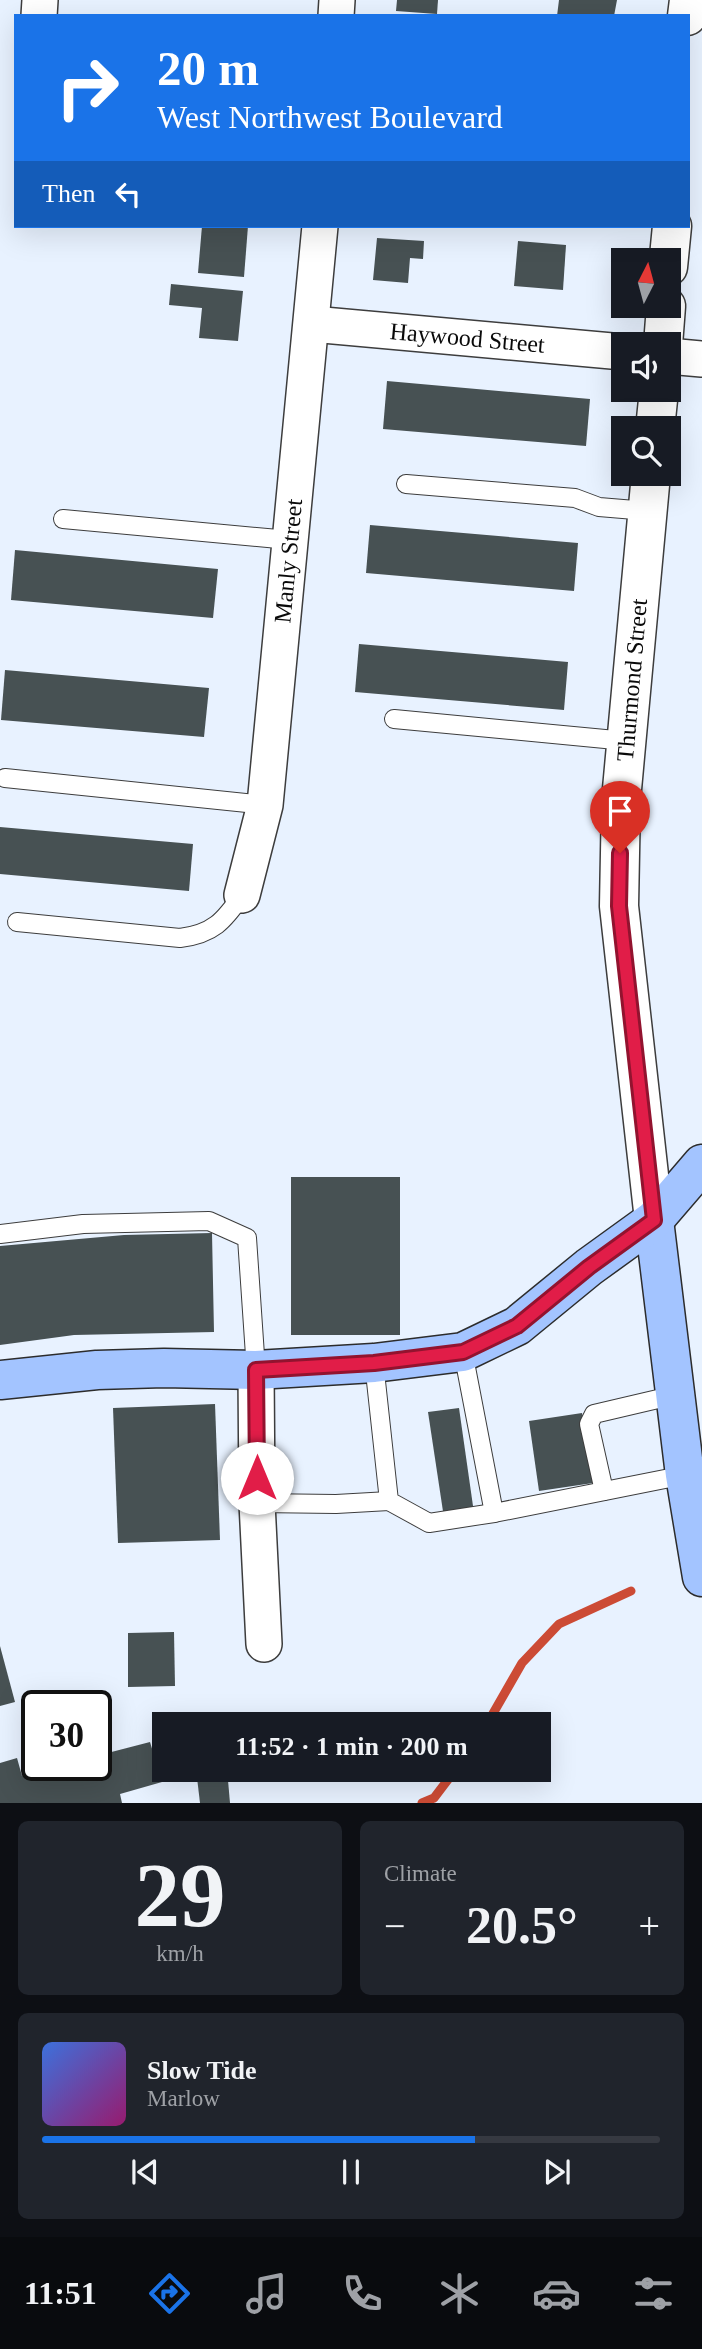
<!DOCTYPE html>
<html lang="en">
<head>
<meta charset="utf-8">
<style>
  :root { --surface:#171b24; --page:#20242c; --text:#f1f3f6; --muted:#9ea1a6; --line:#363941; --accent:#1a73e8 }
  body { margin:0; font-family:Georgia,serif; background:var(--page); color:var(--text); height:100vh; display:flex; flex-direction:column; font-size:26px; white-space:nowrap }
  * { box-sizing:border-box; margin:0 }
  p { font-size:23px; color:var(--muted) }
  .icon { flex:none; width:38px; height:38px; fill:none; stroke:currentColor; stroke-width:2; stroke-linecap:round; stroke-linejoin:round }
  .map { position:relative; height:1803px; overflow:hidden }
  .details { display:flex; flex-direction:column; gap:18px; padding:18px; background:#0d0f14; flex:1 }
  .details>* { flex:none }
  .top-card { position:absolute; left:14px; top:14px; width:676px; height:214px; border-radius:0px; box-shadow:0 7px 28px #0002; background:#1a73e8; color:#fff; overflow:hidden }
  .needle { width:46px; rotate:6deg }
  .controls { position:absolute; left:611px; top:248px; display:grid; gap:14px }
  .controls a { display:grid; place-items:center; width:70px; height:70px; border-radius:0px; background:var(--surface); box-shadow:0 7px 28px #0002; font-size:35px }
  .speed { position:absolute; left:21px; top:1690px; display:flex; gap:14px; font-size:35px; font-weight:700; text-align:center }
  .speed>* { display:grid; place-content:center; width:91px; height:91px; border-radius:50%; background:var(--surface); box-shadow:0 7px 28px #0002; line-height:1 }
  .speed .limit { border:4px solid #111; border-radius:10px; background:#fff; color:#111 }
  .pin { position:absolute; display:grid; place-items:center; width:60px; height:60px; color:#fff; margin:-72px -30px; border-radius:50% 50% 50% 0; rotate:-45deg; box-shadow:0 0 7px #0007 }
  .pin .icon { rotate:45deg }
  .me { position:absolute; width:77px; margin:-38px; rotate:0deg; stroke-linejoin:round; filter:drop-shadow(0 0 5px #0008) }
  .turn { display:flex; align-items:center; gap:24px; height:147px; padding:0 28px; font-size:32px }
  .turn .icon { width:91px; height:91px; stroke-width:2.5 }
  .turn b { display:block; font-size:49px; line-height:60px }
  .then { display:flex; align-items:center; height:66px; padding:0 28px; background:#0003; gap:14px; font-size:26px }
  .big { font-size:52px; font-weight:700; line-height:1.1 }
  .details .widget { flex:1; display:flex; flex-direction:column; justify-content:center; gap:10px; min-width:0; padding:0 24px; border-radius:10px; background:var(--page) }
  .details .dial { align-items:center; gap:0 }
  .dial b { font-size:91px; line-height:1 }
  .song { display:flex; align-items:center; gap:21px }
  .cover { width:84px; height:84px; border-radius:10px; background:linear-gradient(135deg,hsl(220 70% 55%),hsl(320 70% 35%)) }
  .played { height:7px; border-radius:4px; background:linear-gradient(90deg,var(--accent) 70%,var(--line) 70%) }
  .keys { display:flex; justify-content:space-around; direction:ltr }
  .heat { display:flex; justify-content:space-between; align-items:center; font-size:38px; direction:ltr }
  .details .tiles { flex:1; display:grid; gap:18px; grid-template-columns:1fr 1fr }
  .widget:last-child { grid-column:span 2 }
  .trip { position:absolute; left:152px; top:1712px; width:399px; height:70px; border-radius:0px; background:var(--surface); box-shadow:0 7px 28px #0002; font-weight:700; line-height:70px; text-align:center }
  .menu { display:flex; height:112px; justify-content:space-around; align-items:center; background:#090b0e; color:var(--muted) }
  .menu .icon { width:49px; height:49px }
  .menu .on { color:var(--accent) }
  .menu b { font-size:32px; color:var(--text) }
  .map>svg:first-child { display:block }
</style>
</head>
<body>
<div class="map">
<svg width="702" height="1803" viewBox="0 0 702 1803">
  <rect width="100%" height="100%" fill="#e8f2ff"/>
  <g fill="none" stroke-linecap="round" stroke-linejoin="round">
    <g stroke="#cc4b35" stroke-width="9">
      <polyline points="487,1724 522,1663 559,1624 631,1591"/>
      <polyline points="422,1803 434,1798 456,1769"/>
    </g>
  </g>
  <g fill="#475153">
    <polygon points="397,0 438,0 437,14 396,11"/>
    <polygon points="559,0 617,0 614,16 557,16"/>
    <polygon points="202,226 248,226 244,277 198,273"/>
    <polygon points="377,238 424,241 423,259 410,258 408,283 373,280"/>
    <polygon points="518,241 566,245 563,290 514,286"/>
    <polygon points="171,284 243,291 238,341 199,338 202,308 169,305"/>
    <polygon points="387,381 590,399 586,446 383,429"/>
    <polygon points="370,525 578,543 574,591 366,573"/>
    <polygon points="15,550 218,569 213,618 11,600"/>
    <polygon points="359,644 568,662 564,710 355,692"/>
    <polygon points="5,670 209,688 204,737 1,720"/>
    <polygon points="0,827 193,844 189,891 0,874"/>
    <rect x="291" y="1177" width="109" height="158"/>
    <polygon points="212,1233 214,1332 74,1335 0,1345 0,1246 124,1235"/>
    <polygon points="215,1404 220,1540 118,1543 113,1408"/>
    <polygon points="459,1408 474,1513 444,1518 428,1412"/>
    <polygon points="582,1413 593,1483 539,1491 529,1421"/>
    <polygon points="174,1632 175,1686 128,1687 128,1633"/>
    <polygon points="0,1646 15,1702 0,1706"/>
    <polygon points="150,1742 162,1782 120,1794 122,1803 0,1803 0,1763 17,1758 22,1776 60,1766 96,1766 96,1756"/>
    <polygon points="196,1769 227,1769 230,1803 200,1803"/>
  </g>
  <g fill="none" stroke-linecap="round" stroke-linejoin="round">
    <g stroke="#3d3d3d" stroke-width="20">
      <g id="service">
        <polyline points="406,484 575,498 599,507 647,511"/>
        <polyline points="63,519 289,540"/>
        <polyline points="394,719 626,741"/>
        <polyline points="5,778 265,805"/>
        <path d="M17,922l163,16c33,-4 44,-17 62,-43"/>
        <polyline points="0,1234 83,1224 209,1221 247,1238 256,1370"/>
        <polyline points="463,1352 494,1513 685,1475"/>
        <polyline points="374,1363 389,1501 429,1523 494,1513"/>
        <polyline points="604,1491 589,1424 594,1414 675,1395"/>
        <polyline points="257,1503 336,1504 389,1501"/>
      </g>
    </g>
    <g stroke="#3d3d3d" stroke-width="38">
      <g id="minor">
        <polyline points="39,16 40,0"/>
        <polyline points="336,16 337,0"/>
        <path id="s1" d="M312,324l311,28"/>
        <polyline points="668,356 702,359"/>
        <path id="s2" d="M242,895l23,-90 55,-579"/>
        <polyline points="256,1370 257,1503 264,1644"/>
      </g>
    </g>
    <g stroke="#3d3d3d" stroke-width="41">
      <g id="tertiary">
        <polyline points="687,16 689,0"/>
        <polyline points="668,267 672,226"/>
        <polyline points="663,345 666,306"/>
        <polyline points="655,429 659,390"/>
        <polyline points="651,474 621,800 619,906 654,1220"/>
      </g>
    </g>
    <g stroke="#2c2c2c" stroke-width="41">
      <g id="secondary">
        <polyline points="654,1220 685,1475 702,1577"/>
        <polyline points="0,1380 97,1370 164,1368 256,1370 374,1363 463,1352 517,1326 589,1267 654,1220 702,1164"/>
      </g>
    </g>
    <use href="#service" stroke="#fff" stroke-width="18"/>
    <use href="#minor" stroke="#fff" stroke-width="35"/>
    <use href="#tertiary" stroke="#fff" stroke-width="38"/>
    <use href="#secondary" stroke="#a3c4ff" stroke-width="38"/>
  </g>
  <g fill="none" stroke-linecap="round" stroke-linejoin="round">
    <g stroke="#92132f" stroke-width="18">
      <polyline id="route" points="257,1478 256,1370 374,1363 463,1352 517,1326 589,1267 654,1220 619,906 620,853"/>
    </g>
    <use href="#route" stroke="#e11d48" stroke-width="12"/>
  </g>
  <g text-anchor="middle" stroke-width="7" stroke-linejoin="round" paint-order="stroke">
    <g font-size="24" fill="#0a0a0a" stroke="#fff">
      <text dy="8" stroke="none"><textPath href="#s1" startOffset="156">Haywood Street</textPath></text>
      <text dy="8" stroke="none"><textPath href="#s2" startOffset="338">Manly Street</textPath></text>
      <text transform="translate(632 680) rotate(-85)" y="8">Thurmond Street</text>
    </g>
  </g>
</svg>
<div class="controls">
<a><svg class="needle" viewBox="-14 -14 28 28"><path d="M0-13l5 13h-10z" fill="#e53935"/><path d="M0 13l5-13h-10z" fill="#9ea1a6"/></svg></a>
<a><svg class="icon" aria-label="sound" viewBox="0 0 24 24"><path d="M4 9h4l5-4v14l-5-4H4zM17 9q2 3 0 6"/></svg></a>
<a><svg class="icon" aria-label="search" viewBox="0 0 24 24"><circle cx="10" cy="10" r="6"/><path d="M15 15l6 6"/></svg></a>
</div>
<div class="speed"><div class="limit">30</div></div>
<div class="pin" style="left:620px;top:853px;background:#d93025"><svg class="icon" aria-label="arrive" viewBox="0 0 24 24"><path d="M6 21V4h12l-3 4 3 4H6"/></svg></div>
<svg class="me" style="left:257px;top:1478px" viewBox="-20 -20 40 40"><circle r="19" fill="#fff"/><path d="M0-13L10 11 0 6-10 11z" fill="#e11d48"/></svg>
<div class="trip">11:52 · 1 min · 200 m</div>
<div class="top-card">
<div class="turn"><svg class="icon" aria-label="right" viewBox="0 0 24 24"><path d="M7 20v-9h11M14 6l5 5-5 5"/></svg><div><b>20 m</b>West Northwest Boulevard</div></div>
<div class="then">Then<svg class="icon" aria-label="left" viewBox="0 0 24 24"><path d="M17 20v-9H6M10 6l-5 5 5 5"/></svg></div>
</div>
</div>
<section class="details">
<div class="tiles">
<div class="widget dial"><b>29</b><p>km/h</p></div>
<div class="widget"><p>Climate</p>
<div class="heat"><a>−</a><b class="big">20.5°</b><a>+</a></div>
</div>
<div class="widget">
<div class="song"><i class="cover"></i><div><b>Slow Tide</b><p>Marlow</p></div></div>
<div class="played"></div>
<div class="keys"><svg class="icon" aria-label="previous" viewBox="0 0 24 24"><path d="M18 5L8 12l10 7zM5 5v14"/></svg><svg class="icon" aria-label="pause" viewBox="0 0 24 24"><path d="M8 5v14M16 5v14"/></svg><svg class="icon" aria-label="next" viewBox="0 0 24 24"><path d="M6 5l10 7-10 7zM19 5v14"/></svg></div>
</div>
</div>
</section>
<nav class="menu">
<b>11:51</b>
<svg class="icon on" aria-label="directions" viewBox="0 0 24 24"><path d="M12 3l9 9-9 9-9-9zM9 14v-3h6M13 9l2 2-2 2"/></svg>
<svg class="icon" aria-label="music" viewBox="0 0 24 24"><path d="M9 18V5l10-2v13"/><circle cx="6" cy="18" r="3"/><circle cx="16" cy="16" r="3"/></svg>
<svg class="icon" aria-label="phone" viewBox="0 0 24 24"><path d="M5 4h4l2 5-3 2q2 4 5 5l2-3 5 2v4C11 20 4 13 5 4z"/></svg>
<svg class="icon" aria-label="climate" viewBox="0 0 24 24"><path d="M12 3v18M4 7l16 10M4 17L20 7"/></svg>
<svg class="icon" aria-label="car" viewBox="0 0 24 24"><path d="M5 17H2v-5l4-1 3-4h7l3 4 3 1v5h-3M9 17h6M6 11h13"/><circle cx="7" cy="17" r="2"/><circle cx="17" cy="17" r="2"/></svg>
<svg class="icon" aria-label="filters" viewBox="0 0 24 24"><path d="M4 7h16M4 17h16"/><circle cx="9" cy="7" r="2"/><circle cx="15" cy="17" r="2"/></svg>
</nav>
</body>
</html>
